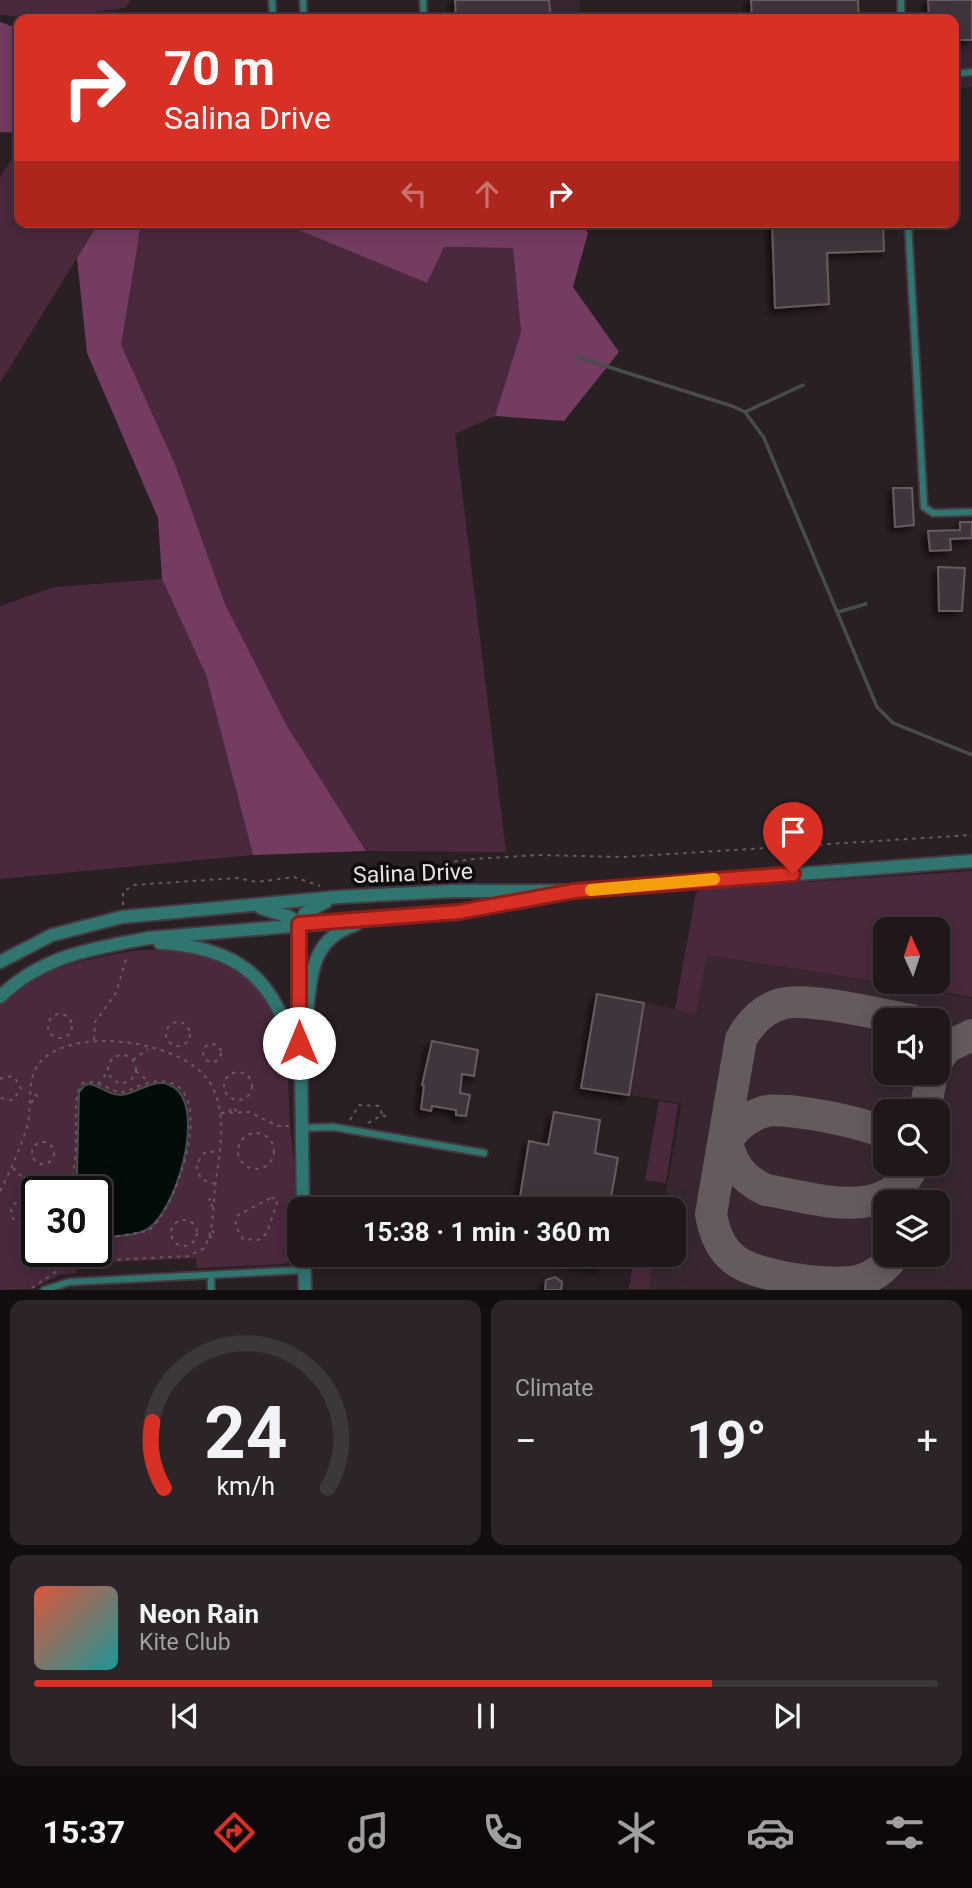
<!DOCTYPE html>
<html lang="en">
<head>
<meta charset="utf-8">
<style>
  :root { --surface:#20171c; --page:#2d2429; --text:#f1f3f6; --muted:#a29fa3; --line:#3d363b; --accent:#d93025 }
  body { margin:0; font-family:Roboto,sans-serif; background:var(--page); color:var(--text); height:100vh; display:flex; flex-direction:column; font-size:26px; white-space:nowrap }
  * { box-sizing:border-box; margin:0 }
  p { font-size:23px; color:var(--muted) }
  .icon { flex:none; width:38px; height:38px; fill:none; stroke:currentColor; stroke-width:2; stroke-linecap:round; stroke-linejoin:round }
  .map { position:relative; height:1290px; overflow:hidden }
  .side { display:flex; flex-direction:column; gap:10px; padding:10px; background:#120d0f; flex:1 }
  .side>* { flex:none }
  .guide { position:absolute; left:14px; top:14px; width:945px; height:214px; border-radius:14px; box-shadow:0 4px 18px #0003,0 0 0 2px var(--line); background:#d93025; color:#fff; overflow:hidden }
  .needle { width:46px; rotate:357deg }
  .fabs { position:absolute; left:873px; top:917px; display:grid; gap:14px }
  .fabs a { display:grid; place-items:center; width:77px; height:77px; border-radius:14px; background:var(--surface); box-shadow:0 4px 18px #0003,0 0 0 2px var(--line); font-size:35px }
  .speed { position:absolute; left:21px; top:1176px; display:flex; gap:14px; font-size:35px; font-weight:700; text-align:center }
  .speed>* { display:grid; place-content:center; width:91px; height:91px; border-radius:50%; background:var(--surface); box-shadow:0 4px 18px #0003,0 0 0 2px var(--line); line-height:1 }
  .speed .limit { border:4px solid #111; border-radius:10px; background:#fff; color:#111 }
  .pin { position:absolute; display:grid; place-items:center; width:60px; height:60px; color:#fff; margin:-72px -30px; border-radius:50% 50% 50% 0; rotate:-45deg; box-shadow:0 0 7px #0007 }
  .pin .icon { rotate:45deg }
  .me { position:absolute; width:77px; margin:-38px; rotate:0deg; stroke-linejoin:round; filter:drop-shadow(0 0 5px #0008) }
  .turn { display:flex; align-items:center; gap:24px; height:147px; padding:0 35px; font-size:32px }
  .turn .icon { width:91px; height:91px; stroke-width:2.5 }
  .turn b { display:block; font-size:49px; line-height:60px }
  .lanes { display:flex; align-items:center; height:66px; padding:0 35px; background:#0003; justify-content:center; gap:35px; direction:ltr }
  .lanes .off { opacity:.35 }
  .big { font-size:52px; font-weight:700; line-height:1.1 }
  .side .card { flex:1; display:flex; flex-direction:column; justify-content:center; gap:10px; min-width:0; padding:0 24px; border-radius:14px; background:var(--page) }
  .side .dial { align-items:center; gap:0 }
  .dial svg { height:182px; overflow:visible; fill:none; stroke:var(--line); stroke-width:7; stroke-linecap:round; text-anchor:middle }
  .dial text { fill:var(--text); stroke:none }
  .song { display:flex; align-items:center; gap:21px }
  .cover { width:84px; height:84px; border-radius:10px; background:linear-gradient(135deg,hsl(10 70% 55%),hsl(180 70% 35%)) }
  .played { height:7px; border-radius:4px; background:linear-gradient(90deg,var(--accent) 75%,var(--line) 75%) }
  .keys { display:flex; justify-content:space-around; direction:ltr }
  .heat { display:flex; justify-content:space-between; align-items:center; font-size:38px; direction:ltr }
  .side .tiles { flex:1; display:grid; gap:10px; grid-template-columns:1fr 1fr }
  .card:last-child { grid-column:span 2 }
  .trip { position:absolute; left:287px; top:1197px; width:399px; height:70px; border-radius:14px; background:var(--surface); box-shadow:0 4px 18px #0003,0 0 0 2px var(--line); font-weight:700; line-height:70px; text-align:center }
  .dock { display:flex; height:112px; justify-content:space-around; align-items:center; background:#0d090b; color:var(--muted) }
  .dock .icon { width:49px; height:49px }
  .dock .current { color:var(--accent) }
  .dock b { font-size:32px; color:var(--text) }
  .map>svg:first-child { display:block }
</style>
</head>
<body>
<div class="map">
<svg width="972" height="1290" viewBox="0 0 972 1290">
  <defs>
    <filter id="shadow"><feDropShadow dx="-4.5" dy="4.5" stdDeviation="3.5" flood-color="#0009"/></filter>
  </defs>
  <rect width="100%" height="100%" fill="#2a1f25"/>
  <g fill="#382731" fill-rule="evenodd">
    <polygon points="550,0 580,0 580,19 551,19"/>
    <polygon points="972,40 972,87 954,91 954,41"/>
    <path d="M707,955l265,43v291h-323l6,-34h19v-46h-11l19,-106 -53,-8 15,-92 52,10zM886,1020h52v53h-52zM886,1111h52v53h-52zM886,1202h52v53h-52z"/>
  </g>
  <g fill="#4a293e" fill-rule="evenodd">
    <polygon points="0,0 131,0 125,8 47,19 0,15"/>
    <polygon points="13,157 19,161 19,222 99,222 0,383 0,177"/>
    <polygon points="144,222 279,222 427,283 443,247 513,248 521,332 495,416 455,434 506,852 366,851 287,726 225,604 175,464 120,344 141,224"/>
    <polygon points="162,579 206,675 253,855 0,879 0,606 55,587"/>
    <path d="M972,871v126l-265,-42 -11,59 -21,-5 21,-116 6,-4zM886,929h52v53h-52z"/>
    <path d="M141,950c49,0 100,8 127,52 5,7 11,15 13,23 10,35 6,75 10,112 4,25 11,100 2,122l-8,5 -88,4 -1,-10 -120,6v9l-17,2 -27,14 -32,1v-286c32,-37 96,-47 141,-54zM37,1192h59v59h-59z"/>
    <polygon points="659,1101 678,1104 666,1183 645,1180"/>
    <polygon points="634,1255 655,1255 649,1289 629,1289"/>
  </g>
  <g fill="#743c60">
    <polygon points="0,22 19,29 19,133 0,132"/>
    <polygon points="99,222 144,222 141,224 121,345 175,464 225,604 287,726 366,851 253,855 206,675 162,579 158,518 87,353 77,258"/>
    <polygon points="279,222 581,222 588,233 573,287 619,352 564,421 495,416 521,332 513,248 444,247 427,283"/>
  </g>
  <path fill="#020c0b" stroke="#474c4c" stroke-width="2" d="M90,1084c10,2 19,11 30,11 19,-1 37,-22 56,-6 29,25 0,120 -27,139 -13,9 -37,8 -53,10v-46h-28l9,-17 2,-83 6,-7z"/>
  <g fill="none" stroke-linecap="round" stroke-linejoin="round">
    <g stroke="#474c4c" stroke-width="3.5">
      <polyline points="577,357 732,406 745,412 764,438 877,707 893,723 972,755"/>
      <polyline points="745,412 803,385"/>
      <polyline points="838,612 866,604"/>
    </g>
    <g stroke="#645a60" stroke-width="32">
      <polyline points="938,1059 947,1047 972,1035"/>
      <polyline points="925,1111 932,1073"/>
      <path d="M726,1132c2,28 14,46 40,58 51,8 121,35 148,-26"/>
      <path d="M723,1148c8,-17 21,-30 40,-36 18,-7 105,11 123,22"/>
      <path d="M894,1255c-8,12 -19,21 -33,25 -25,8 -105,-3 -126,-20 -15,-11 -21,-28 -24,-46l30,-175c9,-16 22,-30 40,-35 25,-8 101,11 130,16"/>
    </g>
  </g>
  <g fill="#41353c" stroke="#675a61" stroke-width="2" filter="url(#shadow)">
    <polygon points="455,0 549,0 551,19 456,19"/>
    <polygon points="751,0 858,0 859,19 752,19"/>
    <polygon points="928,0 972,0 972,40 954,40 954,19 929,19"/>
    <polygon points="772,222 883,222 884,251 827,253 829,304 775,308"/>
    <polygon points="893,488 912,488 914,525 895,527"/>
    <polygon points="960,522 972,522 972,538 950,539 951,550 930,551 928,531 960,530"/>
    <polygon points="938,567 965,568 962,611 939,611"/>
    <polygon points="597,994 644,1003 629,1095 581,1088"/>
    <polygon points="432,1041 478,1050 474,1076 462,1074 460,1093 470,1095 466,1116 456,1115 456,1110 432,1106 431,1111 421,1109 424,1086 422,1085"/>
    <polygon points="554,1112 600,1120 595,1153 618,1158 609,1209 518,1209 529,1141 548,1145"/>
    <polygon points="557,1255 601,1255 599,1267 556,1260"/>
    <polygon points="555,1277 562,1282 561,1290 545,1290 546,1280"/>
  </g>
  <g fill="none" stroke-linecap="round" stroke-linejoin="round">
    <g stroke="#453a40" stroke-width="10">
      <g id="lane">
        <polyline points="272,0 273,19"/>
        <polyline points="303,0 304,19"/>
        <polyline points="423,0 424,19"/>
        <polyline points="901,0 901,19"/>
        <polyline points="954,74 972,72"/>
        <polyline points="908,222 924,507 933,513 972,512"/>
        <polyline points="302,1128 333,1127 484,1153"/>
        <polyline points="211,1275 211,1290"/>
        <polyline points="44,1290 69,1282 304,1270"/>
      </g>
    </g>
    <g stroke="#453a40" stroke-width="16">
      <g id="street">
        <polyline points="261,908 290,917 299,924"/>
        <path d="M160,943c77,4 114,35 134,107"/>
        <polyline points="0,962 52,935 122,917 338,897 453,891 574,891 972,861"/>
        <path d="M0,997c41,-41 94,-49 149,-59l310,-26 83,-15"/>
        <path d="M305,1025c7,-43 2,-85 50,-100"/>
        <polyline points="303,1209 299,924 305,913 326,902"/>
        <polyline points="304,1255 305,1290"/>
      </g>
    </g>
    <g stroke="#655b61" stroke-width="2" stroke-dasharray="3.5 5" stroke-linecap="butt">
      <polyline points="398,881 451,862 473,859 540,855 622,857 972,835"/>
      <polyline points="123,905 123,892 133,885 237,878 257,882 294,877 320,886"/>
      <circle cx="60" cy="1026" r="12"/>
      <circle cx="178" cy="1034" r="12"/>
      <polyline points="94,1040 95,1022 116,993 127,956"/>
      <circle cx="212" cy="1053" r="9"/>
      <circle cx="122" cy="1069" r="14"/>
      <polyline points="133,1060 148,1049"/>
      <polyline points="136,1071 148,1081"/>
      <circle cx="238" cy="1086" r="14"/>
      <polyline points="0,1079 7,1076 15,1078 21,1089 13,1100 0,1098"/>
      <polyline points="98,1084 107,1073"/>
      <polyline points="31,1103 37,1096 32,1092"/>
      <polyline points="229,1112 233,1107 237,1112"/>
      <polyline points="221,1113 249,1112 278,1126 289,1126"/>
      <polyline points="350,1120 359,1105 379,1106 382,1114"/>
      <polyline points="368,1123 382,1115 388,1117"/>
      <circle cx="256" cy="1151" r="18"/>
      <circle cx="43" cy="1153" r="11"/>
      <polyline points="13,1168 38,1192"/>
      <polyline points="215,1184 201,1179 196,1165 204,1153 219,1151"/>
      <polyline points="36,1188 42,1192"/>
      <path d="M0,1191c11,-21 20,-42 27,-64 6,-22 -2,-49 14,-66 35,-36 144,-20 169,22 19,32 9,70 5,104 -2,20 -1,46 -12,62l-15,7 -118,6 -41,28"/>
      <path d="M65,1192c21,-30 2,-94 18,-109l11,-1 26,11c16,-4 30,-15 48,-11 49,11 7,130 -20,149l-52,9"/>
      <polygon points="271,1198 277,1199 277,1203 267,1233 259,1240 243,1239 235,1225 238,1215"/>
      <circle cx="22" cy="1212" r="11"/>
      <polyline points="213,1207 208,1201 214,1196"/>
      <circle cx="184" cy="1233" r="13"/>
      <polyline points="209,1238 215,1234 212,1230"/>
      <polyline points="65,1251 78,1261"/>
    </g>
    <use href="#lane" stroke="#317571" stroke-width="6"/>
    <use href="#street" stroke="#317571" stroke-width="12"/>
  </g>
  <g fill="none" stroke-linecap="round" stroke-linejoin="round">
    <g stroke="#8d1f18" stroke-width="18">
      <polyline id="route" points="299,1043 299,924 459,912 574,891 793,874"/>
    </g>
    <use href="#route" stroke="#d93025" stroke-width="12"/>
    <polyline stroke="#f59e0b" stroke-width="12" points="591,890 714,879"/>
  </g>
  <g text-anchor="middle" stroke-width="7" stroke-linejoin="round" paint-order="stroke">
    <g font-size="23" fill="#e8e0e5" stroke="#0f0a0d">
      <text transform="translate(413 873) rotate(-2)" y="8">Salina Drive</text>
    </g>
  </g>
</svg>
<div class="fabs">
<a><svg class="needle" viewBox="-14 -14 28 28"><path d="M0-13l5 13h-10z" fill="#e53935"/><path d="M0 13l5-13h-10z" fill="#a29fa3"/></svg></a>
<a><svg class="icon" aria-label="sound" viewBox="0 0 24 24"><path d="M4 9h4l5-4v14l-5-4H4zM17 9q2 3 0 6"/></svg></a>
<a><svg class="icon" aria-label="search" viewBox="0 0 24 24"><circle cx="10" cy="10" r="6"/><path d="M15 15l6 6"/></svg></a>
<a><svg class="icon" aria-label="layers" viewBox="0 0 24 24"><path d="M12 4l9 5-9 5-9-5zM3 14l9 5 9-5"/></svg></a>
</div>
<div class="speed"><div class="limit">30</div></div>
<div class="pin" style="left:793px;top:874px;background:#d93025"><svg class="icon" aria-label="arrive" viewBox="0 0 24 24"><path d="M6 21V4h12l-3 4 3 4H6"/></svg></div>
<svg class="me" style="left:299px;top:1043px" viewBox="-20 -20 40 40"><circle r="19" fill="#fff"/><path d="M0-13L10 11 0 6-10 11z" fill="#d93025"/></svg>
<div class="trip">15:38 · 1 min · 360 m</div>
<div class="guide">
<div class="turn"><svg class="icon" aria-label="right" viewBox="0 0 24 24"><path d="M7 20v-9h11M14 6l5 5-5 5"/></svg><div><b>70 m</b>Salina Drive</div></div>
<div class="lanes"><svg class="icon off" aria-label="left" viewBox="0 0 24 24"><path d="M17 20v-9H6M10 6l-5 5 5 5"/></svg><svg class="icon off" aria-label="ahead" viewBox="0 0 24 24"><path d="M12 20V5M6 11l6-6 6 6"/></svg><svg class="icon" aria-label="right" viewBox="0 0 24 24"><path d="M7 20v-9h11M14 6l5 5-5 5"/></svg></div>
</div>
</div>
<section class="side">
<div class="tiles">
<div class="card dial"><svg viewBox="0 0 100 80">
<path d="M14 69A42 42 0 1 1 86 69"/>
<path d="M14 69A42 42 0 0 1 9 40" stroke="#d93025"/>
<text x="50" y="56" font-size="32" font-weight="700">24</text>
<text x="50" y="72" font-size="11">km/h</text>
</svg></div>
<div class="card"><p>Climate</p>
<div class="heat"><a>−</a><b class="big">19°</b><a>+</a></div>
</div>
<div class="card">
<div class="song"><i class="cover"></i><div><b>Neon Rain</b><p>Kite Club</p></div></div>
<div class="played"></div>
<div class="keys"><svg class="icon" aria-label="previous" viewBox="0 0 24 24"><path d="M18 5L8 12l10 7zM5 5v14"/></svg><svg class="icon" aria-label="pause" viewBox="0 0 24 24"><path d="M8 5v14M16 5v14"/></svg><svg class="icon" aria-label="next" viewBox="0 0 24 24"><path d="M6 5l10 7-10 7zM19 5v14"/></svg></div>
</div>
</div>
</section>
<nav class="dock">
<b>15:37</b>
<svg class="icon current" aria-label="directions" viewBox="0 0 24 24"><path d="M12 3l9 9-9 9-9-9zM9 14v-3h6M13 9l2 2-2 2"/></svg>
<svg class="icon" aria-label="music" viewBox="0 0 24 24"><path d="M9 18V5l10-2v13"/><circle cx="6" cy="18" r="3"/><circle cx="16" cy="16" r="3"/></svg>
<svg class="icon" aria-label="phone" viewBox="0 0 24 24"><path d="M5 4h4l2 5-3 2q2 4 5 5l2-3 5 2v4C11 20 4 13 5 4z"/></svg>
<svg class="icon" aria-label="climate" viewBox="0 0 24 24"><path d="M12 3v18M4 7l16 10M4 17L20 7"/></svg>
<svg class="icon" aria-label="car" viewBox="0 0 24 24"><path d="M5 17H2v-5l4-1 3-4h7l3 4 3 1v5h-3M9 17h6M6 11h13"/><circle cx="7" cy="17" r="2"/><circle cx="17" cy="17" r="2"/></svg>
<svg class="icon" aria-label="filters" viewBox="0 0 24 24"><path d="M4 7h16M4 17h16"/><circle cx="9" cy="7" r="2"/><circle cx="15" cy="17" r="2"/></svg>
</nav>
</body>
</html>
